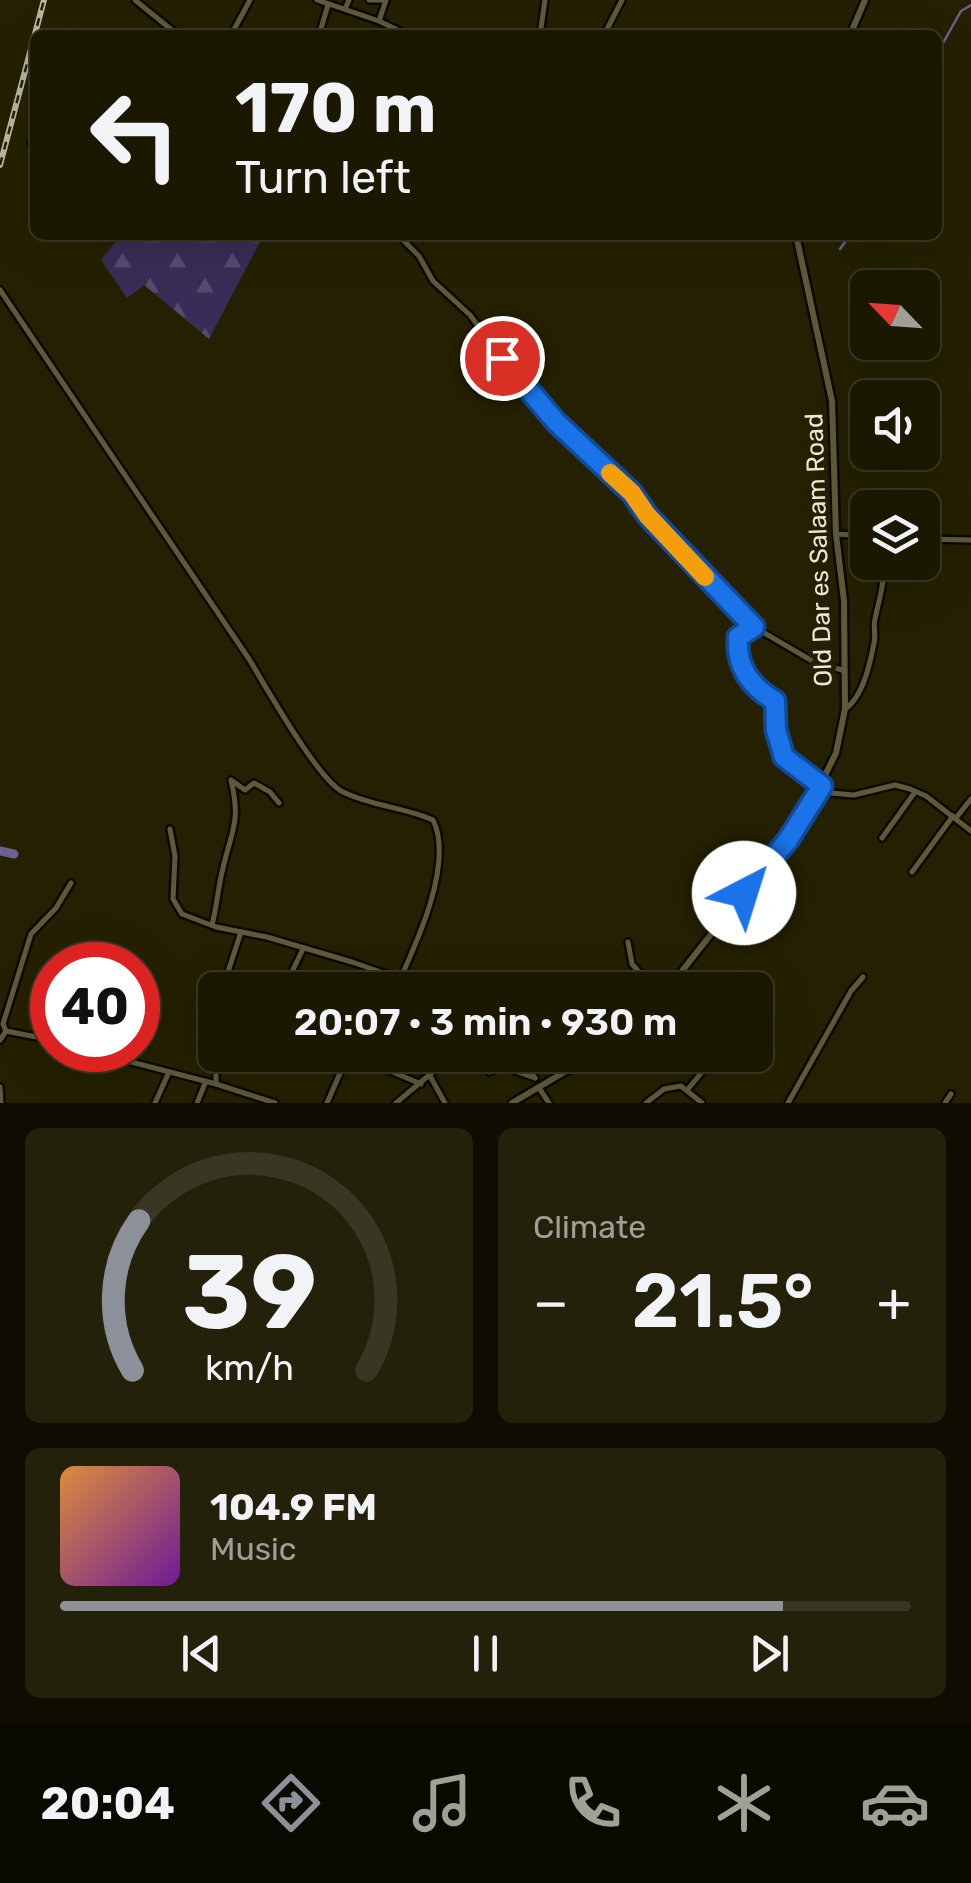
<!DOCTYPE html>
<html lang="en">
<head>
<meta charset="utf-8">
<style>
  :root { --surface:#1b1801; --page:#24210b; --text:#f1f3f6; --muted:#a0a099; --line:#393723; --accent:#8c9099 }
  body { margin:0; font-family:Rubik,sans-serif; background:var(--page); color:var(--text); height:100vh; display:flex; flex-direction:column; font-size:38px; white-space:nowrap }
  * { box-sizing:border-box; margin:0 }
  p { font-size:32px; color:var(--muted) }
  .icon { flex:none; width:55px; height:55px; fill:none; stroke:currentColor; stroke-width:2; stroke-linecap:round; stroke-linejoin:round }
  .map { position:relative; height:1103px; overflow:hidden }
  .panel { display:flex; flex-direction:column; gap:25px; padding:25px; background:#0f0d01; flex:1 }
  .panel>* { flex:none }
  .top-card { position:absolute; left:30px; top:30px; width:912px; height:210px; border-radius:15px; box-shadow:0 10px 40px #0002,0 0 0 2px var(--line); background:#1b1801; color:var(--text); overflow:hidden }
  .needle { width:65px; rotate:295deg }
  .tools { position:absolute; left:850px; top:270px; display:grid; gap:20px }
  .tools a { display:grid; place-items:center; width:90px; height:90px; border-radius:15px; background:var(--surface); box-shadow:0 10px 40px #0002,0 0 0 2px var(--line); font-size:50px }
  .speed { position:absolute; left:30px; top:942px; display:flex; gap:20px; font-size:50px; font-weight:700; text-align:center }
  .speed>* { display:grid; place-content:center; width:130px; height:130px; border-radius:50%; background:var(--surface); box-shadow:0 10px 40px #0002,0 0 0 2px var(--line); line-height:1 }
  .speed .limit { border:15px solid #d22; background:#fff; color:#111 }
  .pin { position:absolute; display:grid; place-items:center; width:85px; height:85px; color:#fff; margin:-42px; border:5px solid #fff; border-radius:50%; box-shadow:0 2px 10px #0007 }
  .me { position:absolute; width:110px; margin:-55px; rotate:40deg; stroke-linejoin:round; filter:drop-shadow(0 0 8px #0008) }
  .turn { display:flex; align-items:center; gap:35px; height:210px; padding:0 40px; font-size:45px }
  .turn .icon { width:130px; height:130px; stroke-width:2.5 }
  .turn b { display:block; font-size:70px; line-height:85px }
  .big { font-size:75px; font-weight:600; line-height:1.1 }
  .panel .tile { flex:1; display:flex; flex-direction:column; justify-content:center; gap:15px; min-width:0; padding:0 35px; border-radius:15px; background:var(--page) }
  .panel .dial { align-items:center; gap:0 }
  .dial svg { height:260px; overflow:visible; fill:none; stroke:var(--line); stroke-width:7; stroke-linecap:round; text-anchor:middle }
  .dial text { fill:var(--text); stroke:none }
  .song { display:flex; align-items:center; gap:30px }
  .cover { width:120px; height:120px; border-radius:15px; background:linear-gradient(135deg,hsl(30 70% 55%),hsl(280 70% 35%)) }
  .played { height:10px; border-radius:5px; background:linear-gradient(90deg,var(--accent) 85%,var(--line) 85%) }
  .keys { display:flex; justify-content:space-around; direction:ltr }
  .heat { display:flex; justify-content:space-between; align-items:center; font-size:55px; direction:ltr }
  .panel .tiles { flex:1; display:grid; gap:25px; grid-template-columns:1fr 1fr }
  .tile:last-child { grid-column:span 2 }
  .trip { position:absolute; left:198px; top:972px; width:575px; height:100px; border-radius:15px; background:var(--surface); box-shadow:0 10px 40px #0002,0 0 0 2px var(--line); font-weight:600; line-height:100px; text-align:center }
  .tab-bar { display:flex; height:160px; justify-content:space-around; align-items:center; background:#0b0a00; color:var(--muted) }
  .tab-bar .icon { width:70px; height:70px }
  .tab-bar .active { color:var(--accent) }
  .tab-bar b { font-size:45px; color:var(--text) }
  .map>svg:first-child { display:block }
</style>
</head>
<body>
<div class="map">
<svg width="971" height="1103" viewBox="0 0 971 1103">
  <defs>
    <pattern id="forest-firs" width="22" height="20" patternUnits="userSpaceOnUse" patternTransform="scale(2.5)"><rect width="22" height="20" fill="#382d56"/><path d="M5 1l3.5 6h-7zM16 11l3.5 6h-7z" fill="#554b6e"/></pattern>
  </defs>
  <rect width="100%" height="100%" fill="#242001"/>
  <polygon fill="url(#forest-firs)" points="121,235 256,235 262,238 209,339 144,285 127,298 101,260"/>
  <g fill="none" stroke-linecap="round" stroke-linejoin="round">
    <g stroke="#6c5f91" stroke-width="2.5">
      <polyline points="938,52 961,11 971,5"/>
      <polyline points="840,249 850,235"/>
    </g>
    <polyline stroke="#6c5f91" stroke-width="9" points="0,851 14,854"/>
    <g stroke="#0c0900" stroke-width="10">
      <g id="minor">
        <polyline points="135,0 178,35"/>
        <polyline points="317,0 379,21 408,35"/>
        <polyline points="369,0 383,0"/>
        <polyline points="345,9 349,0"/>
        <polyline points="379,21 386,0"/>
        <polyline points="231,35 250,0"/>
        <polyline points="319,35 328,5"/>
        <polyline points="540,35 545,0"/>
        <polyline points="604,35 622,0"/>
        <polyline points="31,143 35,140"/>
        <polyline points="398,235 419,256 433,281 470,315 510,369 556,421 571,432 593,459 632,493 647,515 754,627 814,662 842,670"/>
        <path d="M0,290l249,369c17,28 69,121 94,133 28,14 61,15 90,28 22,44 -19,129 -38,170"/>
        <polyline points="836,534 868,536"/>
        <polyline points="922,539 971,540"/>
        <path d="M754,627l-16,10c-2,30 12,49 37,64l1,29 8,27 36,28"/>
        <path d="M845,709c18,-12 25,-45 29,-66 2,-8 -1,-16 1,-24 4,-20 10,-35 8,-57"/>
        <polyline points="819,792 854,795 895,785 910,789 926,796 971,831"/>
        <polyline points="956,818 971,799"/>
        <polyline points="170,829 175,856 173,899 182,914 216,927 267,937 352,962 432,990"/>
        <polyline points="882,838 915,792"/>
        <polyline points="912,872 953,816"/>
        <path d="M212,925c5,-19 6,-38 11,-57 9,-39 18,-46 8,-88l14,10 9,-7 16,9 9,11"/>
        <polyline points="628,942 632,964 655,990"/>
        <polyline points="303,949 290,976 303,990"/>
        <polyline points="222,990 241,932"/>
        <polyline points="215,1020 215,1047"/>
        <polyline points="6,1031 3,1024 31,934 56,908 71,883"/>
        <polyline points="0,1040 6,1031 52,1040"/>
        <polyline points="85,1050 216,1084 275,1103"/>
        <polyline points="216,1055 216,1084"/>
        <polyline points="364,1055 388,1070 421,1084"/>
        <polyline points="472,1055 489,1072 504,1067 535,1078"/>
        <polyline points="520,1055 535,1078"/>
        <polyline points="430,1076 445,1103"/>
        <polyline points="0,1087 1,1103"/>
        <polyline points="539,1088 549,1103"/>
        <polyline points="688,1089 716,1055"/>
        <polyline points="155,1103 169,1072"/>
        <polyline points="197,1103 206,1081"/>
        <polyline points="327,1103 348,1055"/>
        <polyline points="396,1103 453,1055"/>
        <polyline points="646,1103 664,1089 681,1086 702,1103"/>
        <polyline points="788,1103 851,991 863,977"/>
        <polyline points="945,1103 951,1094"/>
      </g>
    </g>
    <g stroke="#0c0900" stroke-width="11">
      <g id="tertiary">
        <polyline points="850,35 865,0"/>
        <polyline points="667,990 806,814 836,753 845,709 844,601 836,534 832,401 796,235"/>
        <polyline points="512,1103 593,1055"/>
      </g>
    </g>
    <use href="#minor" stroke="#5e5a39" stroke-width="5"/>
    <use href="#tertiary" stroke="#5e5a39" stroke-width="6"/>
    <g stroke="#b8b6a1" stroke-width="6">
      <polyline id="rail" points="0,165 44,0"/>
    </g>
    <use href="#rail" stroke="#242001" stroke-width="2.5" stroke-dasharray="8" stroke-linecap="butt"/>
  </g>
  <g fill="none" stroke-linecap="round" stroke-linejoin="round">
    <g stroke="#114b97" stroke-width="25">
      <path id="route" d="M502,358l54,64 76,71 15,22 107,112 -16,10c-2,30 12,49 37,64l1,29 8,27 38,29 -34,54 -44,53"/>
    </g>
    <use href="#route" stroke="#1a73e8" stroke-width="18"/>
    <polyline stroke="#f59e0b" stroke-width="18" points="610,473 632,493 647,515 705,577"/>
  </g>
  <g text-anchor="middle" stroke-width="10" stroke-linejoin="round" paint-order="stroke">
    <g font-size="25" fill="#eae8d6" stroke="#242001">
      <text transform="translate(818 550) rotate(-92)" y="9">Old Dar es Salaam Road</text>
    </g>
  </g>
</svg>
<div class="tools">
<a><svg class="needle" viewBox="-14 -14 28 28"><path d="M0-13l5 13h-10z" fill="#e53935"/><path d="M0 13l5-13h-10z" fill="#a0a099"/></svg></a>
<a><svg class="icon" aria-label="sound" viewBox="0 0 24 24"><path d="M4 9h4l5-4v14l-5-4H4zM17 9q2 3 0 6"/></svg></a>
<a><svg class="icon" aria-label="layers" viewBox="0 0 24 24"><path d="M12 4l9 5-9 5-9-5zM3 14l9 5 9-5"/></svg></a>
</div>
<div class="speed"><div class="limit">40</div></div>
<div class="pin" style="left:502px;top:358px;background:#d93025"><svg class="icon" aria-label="arrive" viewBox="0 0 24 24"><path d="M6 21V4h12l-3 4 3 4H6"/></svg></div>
<svg class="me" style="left:744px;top:893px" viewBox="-20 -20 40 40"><circle r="19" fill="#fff"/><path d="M0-13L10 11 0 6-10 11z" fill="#1a73e8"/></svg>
<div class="trip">20:07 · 3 min · 930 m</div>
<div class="top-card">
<div class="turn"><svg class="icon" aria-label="left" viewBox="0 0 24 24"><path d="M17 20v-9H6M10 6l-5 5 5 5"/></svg><div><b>170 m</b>Turn left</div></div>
</div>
</div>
<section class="panel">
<div class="tiles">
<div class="tile dial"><svg viewBox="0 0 100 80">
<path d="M14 69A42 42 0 1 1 86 69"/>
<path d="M14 69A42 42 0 0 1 16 23" stroke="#8c9099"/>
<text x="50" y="56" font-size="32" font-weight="700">39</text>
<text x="50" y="72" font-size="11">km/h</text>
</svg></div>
<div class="tile"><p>Climate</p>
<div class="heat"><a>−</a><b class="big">21.5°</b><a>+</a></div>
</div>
<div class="tile">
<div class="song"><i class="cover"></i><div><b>104.9 FM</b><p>Music</p></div></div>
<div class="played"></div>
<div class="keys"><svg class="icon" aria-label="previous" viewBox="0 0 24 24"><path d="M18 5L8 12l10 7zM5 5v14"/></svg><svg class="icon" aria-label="pause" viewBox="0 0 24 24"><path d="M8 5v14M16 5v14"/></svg><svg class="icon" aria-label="next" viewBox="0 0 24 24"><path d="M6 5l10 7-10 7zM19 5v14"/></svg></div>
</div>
</div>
</section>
<nav class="tab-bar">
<b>20:04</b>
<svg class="icon active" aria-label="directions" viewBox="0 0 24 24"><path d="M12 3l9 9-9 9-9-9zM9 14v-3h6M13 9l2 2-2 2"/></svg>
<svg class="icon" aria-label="music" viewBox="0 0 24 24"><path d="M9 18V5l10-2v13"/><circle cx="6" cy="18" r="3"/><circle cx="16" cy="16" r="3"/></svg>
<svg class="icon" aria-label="phone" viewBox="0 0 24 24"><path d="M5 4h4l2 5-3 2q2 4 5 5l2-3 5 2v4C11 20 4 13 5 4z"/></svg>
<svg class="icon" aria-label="climate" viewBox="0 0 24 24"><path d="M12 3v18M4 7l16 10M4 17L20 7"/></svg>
<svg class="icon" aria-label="car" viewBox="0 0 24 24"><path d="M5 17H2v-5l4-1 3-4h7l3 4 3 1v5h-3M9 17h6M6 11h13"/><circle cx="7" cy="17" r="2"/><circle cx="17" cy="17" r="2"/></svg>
</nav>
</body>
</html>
